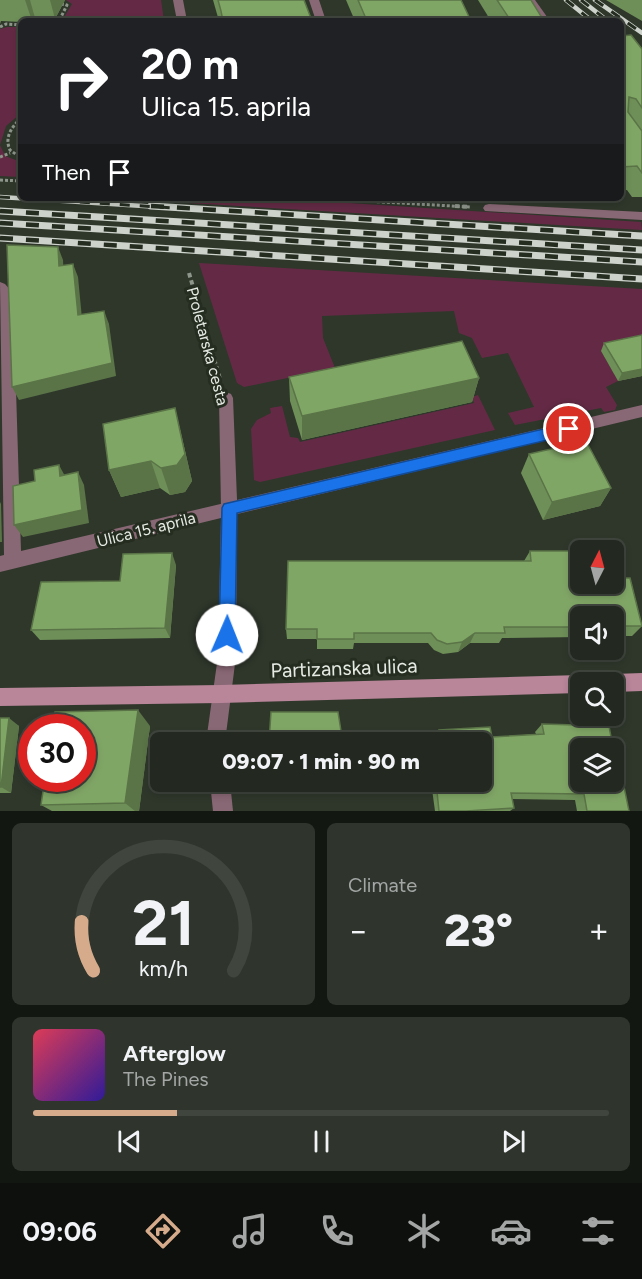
<!DOCTYPE html>
<html lang="en">
<head>
<meta charset="utf-8">
<style>
  :root { --surface:#232920; --page:#2f352d; --text:#f1f3f6; --muted:#a3a6a5; --line:#40453e; --accent:#d6ab8b }
  body { margin:0; font-family:Figtree,sans-serif; background:var(--page); color:var(--text); height:100vh; display:flex; flex-direction:column; font-size:22px; white-space:nowrap }
  * { box-sizing:border-box; margin:0 }
  p { font-size:20px; color:var(--muted) }
  .icon { flex:none; width:33px; height:33px; fill:none; stroke:currentColor; stroke-width:2; stroke-linecap:round; stroke-linejoin:round }
  .map { position:relative; height:811px; overflow:hidden }
  .panel { display:flex; flex-direction:column; gap:12px; padding:12px; background:#131712; flex:1 }
  .panel>* { flex:none }
  .top-card { position:absolute; left:18px; top:18px; width:606px; height:183px; border-radius:9px; box-shadow:0 3px 9px #0003,0 0 0 2px var(--line); background:#202124; color:#fff; overflow:hidden }
  .needle { width:39px; rotate:6deg }
  .tools { position:absolute; left:570px; top:540px; display:grid; gap:12px }
  .tools a { display:grid; place-items:center; width:54px; height:54px; border-radius:9px; background:var(--surface); box-shadow:0 3px 9px #0003,0 0 0 2px var(--line); font-size:30px }
  .speed { position:absolute; left:18px; top:714px; display:flex; gap:12px; font-size:30px; font-weight:700; text-align:center }
  .speed>* { display:grid; place-content:center; width:78px; height:78px; border-radius:50%; background:var(--surface); box-shadow:0 3px 9px #0003,0 0 0 2px var(--line); line-height:1 }
  .speed .limit { border:9px solid #d22; background:#fff; color:#111 }
  .pin { position:absolute; display:grid; place-items:center; width:51px; height:51px; color:#fff; margin:-26px; border:3px solid #fff; border-radius:50%; box-shadow:0 2px 6px #0007 }
  .me { position:absolute; width:66px; margin:-33px; rotate:1deg; stroke-linejoin:round; filter:drop-shadow(0 0 4px #0008) }
  .turn { display:flex; align-items:center; gap:21px; height:126px; padding:0 24px; font-size:27px }
  .turn .icon { width:78px; height:78px; stroke-width:2.5 }
  .turn b { display:block; font-size:42px; line-height:51px }
  .then { display:flex; align-items:center; height:57px; padding:0 24px; background:#0003; gap:12px; font-size:22px }
  .big { font-size:45px; font-weight:800; line-height:1.1 }
  .panel .widget { flex:1; display:flex; flex-direction:column; justify-content:center; gap:9px; min-width:0; padding:0 21px; border-radius:9px; background:var(--page) }
  .panel .dial { align-items:center; gap:0 }
  .dial svg { height:156px; overflow:visible; fill:none; stroke:var(--line); stroke-width:7; stroke-linecap:round; text-anchor:middle }
  .dial text { fill:var(--text); stroke:none }
  .song { display:flex; align-items:center; gap:18px }
  .cover { width:72px; height:72px; border-radius:9px; background:linear-gradient(135deg,hsl(350 70% 55%),hsl(250 70% 35%)) }
  .played { height:6px; border-radius:3px; background:linear-gradient(90deg,var(--accent) 25%,var(--line) 25%) }
  .keys { display:flex; justify-content:space-around; direction:ltr }
  .heat { display:flex; justify-content:space-between; align-items:center; font-size:33px; direction:ltr }
  .panel .tiles { flex:1; display:grid; gap:12px; grid-template-columns:1fr 1fr }
  .widget:last-child { grid-column:span 2 }
  .trip { position:absolute; left:150px; top:732px; width:342px; height:60px; border-radius:9px; background:var(--surface); box-shadow:0 3px 9px #0003,0 0 0 2px var(--line); font-weight:800; line-height:60px; text-align:center }
  .tab-bar { display:flex; height:96px; justify-content:space-around; align-items:center; background:#0e100d; color:var(--muted) }
  .tab-bar .icon { width:42px; height:42px }
  .tab-bar .on { color:var(--accent) }
  .tab-bar b { font-size:27px; color:var(--text) }
  .map>svg:first-child { display:block }
</style>
</head>
<body>
<div class="map">
<svg width="642" height="811" viewBox="0 0 642 811">
  <rect width="100%" height="100%" fill="#2f372b"/>
  <g fill="#642a45">
    <polygon points="66,0 161,0 164,21 62,21 72,4"/>
    <polygon points="7,27 21,27 21,113 6,126 0,145 5,156 21,162 21,177 0,176 0,29"/>
    <polygon points="103,198 272,198 641,222 642,230"/>
    <polygon points="199,263 642,289 642,374 601,351 618,381 606,387 617,405 615,410 604,412 601,408 515,425 508,413 534,407 508,353 482,358 472,338 459,333 454,311 322,316 323,338 335,368 244,387 237,383"/>
    <polygon points="478,395 495,430 260,482 254,480 251,429 257,420 271,413 270,408 282,406 290,437 298,438 300,442 474,403 472,397"/>
  </g>
  <g fill="none" stroke-linecap="round" stroke-linejoin="round">
    <g stroke="#8e958b" stroke-width="3" stroke-dasharray="3 2" stroke-linecap="butt">
      <polyline points="466,19 492,17"/>
      <polyline points="39,21 60,19 67,5 60,4"/>
      <polyline points="0,27 6,24 21,25"/>
      <path d="M21,118c-9,9 -17,19 -11,32l11,8"/>
      <polyline points="0,157 10,153"/>
      <polyline points="0,180 21,181"/>
      <polyline points="312,198 470,207"/>
    </g>
    <g stroke="#8e958b" stroke-width="4" stroke-dasharray="4.5 3" stroke-linecap="butt">
      <polyline points="455,206 470,207"/>
      <polyline points="189,273 220,379"/>
    </g>
    <g fill="#896875" fill-rule="evenodd">
      <polygon points="489,204 642,212 642,220 485,211 483,208 485,205"/>
      <polygon points="226,392 231,394 233,398 237,500 642,405 642,417 229,516 223,514 221,509 219,398 221,394"/>
    </g>
    <g fill="#896875" fill-rule="evenodd">
      <polygon points="173,0 183,0 187,21 177,21"/>
      <polygon points="309,0 319,0 326,21 316,21"/>
      <polygon points="525,0 535,0 550,21 540,21"/>
      <polygon points="0,282 5,284 13,293 21,551 229,502 235,504 237,509 236,656 225,742 206,742 218,656 221,518 0,572 0,556 4,555"/>
      <polygon points="210,782 230,782 233,811 213,811"/>
    </g>
    <g fill="#b88599" fill-rule="evenodd">
      <polygon points="642,673 642,691 614,692 614,682 605,682 607,676 614,674"/>
      <polygon points="580,675 587,677 589,682 580,682 580,693 221,703 0,706 0,688 221,685"/>
    </g>
    <g stroke="#cdd2ca" stroke-width="4.5">
      <g id="rail-far1">
        <polyline points="566,0 592,21"/>
        <polyline points="581,0 604,18"/>
        <polyline points="595,0 642,33"/>
        <polyline points="0,197 175,208"/>
      </g>
    </g>
    <g stroke="#cdd2ca" stroke-width="7">
      <g id="rail">
        <polyline points="151,206 642,236"/>
        <polyline points="0,211 642,250"/>
        <polyline points="0,223 642,262"/>
        <polyline points="0,238 642,279"/>
      </g>
    </g>
    <use href="#rail-far1" stroke="#252d21" stroke-width="3" stroke-dasharray="10" stroke-linecap="butt"/>
    <use href="#rail" stroke="#252d21" stroke-width="4.5" stroke-dasharray="13" stroke-linecap="butt"/>
  </g>
  <g fill="#6e8f58">
    <polygon points="0,0 65,0 55,19 35,18 34,21 21,21 21,22 1,21 0,24"/>
    <polygon points="213,0 304,0 312,21 219,21"/>
    <polygon points="346,0 461,0 471,21 355,21"/>
    <polygon points="478,0 531,0 544,21 491,21"/>
    <polygon points="606,0 642,0 642,21"/>
    <polygon points="621,36 642,49 642,197 632,197 627,190 621,191"/>
    <polygon points="642,335 642,376 618,381 601,351 604,343"/>
    <polygon points="289,377 479,378 472,402 302,440 290,401"/>
    <polygon points="175,408 192,481 185,492 170,495 160,488 121,497 109,470"/>
    <polygon points="529,454 611,488 600,506 543,520 521,473"/>
    <polygon points="530,551 580,584 642,626 632,636 614,636 614,616 580,616 580,637 502,638 499,643 470,643 458,652 443,654 434,650 428,643 354,643 353,649 317,649 317,639 287,639 286,629 524,561"/>
    <polygon points="176,565 170,638 40,640 31,630 120,581"/>
    <polygon points="0,718 19,726 11,793 0,793"/>
    <polygon points="542,724 618,776 629,811 577,811 575,800 512,799 514,808 510,811 435,811 431,782 482,782 482,742 430,742 431,741 435,741 435,738 439,730 492,737 536,734 535,732"/>
    <polygon points="150,726 139,811 52,811 41,805"/>
    <polygon points="348,782 348,787 269,789 267,783"/>
  </g>
  <g fill="#5a7447">
    <polygon points="25,0 30,0 35,18 34,21 32,21"/>
    <polygon points="50,0 65,0 55,19"/>
    <polygon points="58,247 63,260 64,280 59,266"/>
    <polygon points="73,264 78,277 83,329 78,315"/>
    <polygon points="104,311 109,324 116,376 19,400 12,387"/>
    <polygon points="642,369 642,376 618,381 622,373"/>
    <polygon points="479,378 472,402 302,440 302,416"/>
    <polygon points="175,408 192,481 185,492 170,495 161,468"/>
    <polygon points="151,461 160,488 121,497 109,470"/>
    <polygon points="59,465 66,478 60,476"/>
    <polygon points="78,472 84,485 89,523 23,537 14,525"/>
    <polygon points="611,488 600,506 543,520 552,502"/>
    <polygon points="0,502 1,504 2,542 0,542"/>
    <polygon points="172,553 176,565 170,638 165,628"/>
    <polygon points="475,633 470,643 458,652 462,642"/>
    <polygon points="138,710 150,726 139,811 135,811 125,803"/>
    <polygon points="9,718 19,726 11,793 1,787"/>
  </g>
  <g fill="#80a666" stroke="#5a7447" stroke-width="1.5">
    <polygon points="218,0 304,0 312,21 223,21 221,11"/>
    <polygon points="358,0 461,0 471,21 367,21"/>
    <polygon points="497,0 531,0 544,21 511,21"/>
    <polygon points="631,35 642,49 642,108 636,99 629,97 628,112 642,131 642,173 637,166 621,167 621,36"/>
    <polygon points="7,245 58,247 59,266 73,264 78,315 104,311 112,363 12,387"/>
    <polygon points="642,335 642,369 622,373 604,343"/>
    <polygon points="462,341 479,378 302,416 289,377"/>
    <polygon points="175,408 185,454 177,465 161,468 151,461 109,470 103,424"/>
    <polygon points="586,441 611,488 552,502 529,454"/>
    <polygon points="59,465 60,476 78,472 82,510 14,525 13,486 35,481 34,470"/>
    <polygon points="530,551 580,551 580,584 614,584 614,578 630,578 642,626 614,626 614,616 580,616 580,627 504,627 505,633 475,633 462,642 447,644 437,640 431,633 354,633 354,639 317,639 317,629 286,629 288,561 531,561"/>
    <polygon points="172,553 165,628 31,630 41,582 120,581 123,554"/>
    <polygon points="138,710 125,803 41,805 45,778 82,778 82,728 53,728 55,712"/>
    <polygon points="271,712 338,712 341,731 346,731 347,742 269,742"/>
    <polygon points="0,718 9,718 1,787 0,787"/>
    <polygon points="542,724 609,726 613,748 580,748 580,782 614,782 614,750 618,776 622,777 629,811 587,811 584,794 511,793 514,808 466,811 439,811 436,782 482,782 482,742 431,742 431,741 440,740 439,730 490,727 492,737 544,734"/>
    <polygon points="267,782 341,782 267,783"/>
  </g>
  <polygon fill="#1a73e8" stroke="#114b97" stroke-width="1.5" points="569,423 574,425 576,429 574,433 569,435 237,513 235,635 233,641 227,643 221,641 219,635 222,508 224,504"/>
  <g text-anchor="middle" stroke-width="6" stroke-linejoin="round" paint-order="stroke">
    <g font-size="16" fill="#e5eae2" stroke="#252d21">
      <text transform="translate(208 346) rotate(75)" y="6">Proletarska cesta</text>
      <text transform="translate(146 529) rotate(-14)" y="6">Ulica 15. aprila</text>
    </g>
    <g font-size="20" fill="#e5eae2" stroke="#252d21">
      <text transform="translate(344 668) rotate(-2)" y="7">Partizanska ulica</text>
    </g>
  </g>
</svg>
<div class="tools">
<a><svg class="needle" viewBox="-14 -14 28 28"><path d="M0-13l5 13h-10z" fill="#e53935"/><path d="M0 13l5-13h-10z" fill="#a3a6a5"/></svg></a>
<a><svg class="icon" aria-label="sound" viewBox="0 0 24 24"><path d="M4 9h4l5-4v14l-5-4H4zM17 9q2 3 0 6"/></svg></a>
<a><svg class="icon" aria-label="search" viewBox="0 0 24 24"><circle cx="10" cy="10" r="6"/><path d="M15 15l6 6"/></svg></a>
<a><svg class="icon" aria-label="layers" viewBox="0 0 24 24"><path d="M12 4l9 5-9 5-9-5zM3 14l9 5 9-5"/></svg></a>
</div>
<div class="speed"><div class="limit">30</div></div>
<div class="pin" style="left:569px;top:429px;background:#d93025"><svg class="icon" aria-label="arrive" viewBox="0 0 24 24"><path d="M6 21V4h12l-3 4 3 4H6"/></svg></div>
<svg class="me" style="left:227px;top:635px" viewBox="-20 -20 40 40"><circle r="19" fill="#fff"/><path d="M0-13L10 11 0 6-10 11z" fill="#1a73e8"/></svg>
<div class="trip">09:07 · 1 min · 90 m</div>
<div class="top-card">
<div class="turn"><svg class="icon" aria-label="right" viewBox="0 0 24 24"><path d="M7 20v-9h11M14 6l5 5-5 5"/></svg><div><b>20 m</b>Ulica 15. aprila</div></div>
<div class="then">Then<svg class="icon" aria-label="arrive" viewBox="0 0 24 24"><path d="M6 21V4h12l-3 4 3 4H6"/></svg></div>
</div>
</div>
<section class="panel">
<div class="tiles">
<div class="widget dial"><svg viewBox="0 0 100 80">
<path d="M14 69A42 42 0 1 1 86 69"/>
<path d="M14 69A42 42 0 0 1 8 44" stroke="#d6ab8b"/>
<text x="50" y="56" font-size="32" font-weight="700">21</text>
<text x="50" y="72" font-size="11">km/h</text>
</svg></div>
<div class="widget"><p>Climate</p>
<div class="heat"><a>−</a><b class="big">23°</b><a>+</a></div>
</div>
<div class="widget">
<div class="song"><i class="cover"></i><div><b>Afterglow</b><p>The Pines</p></div></div>
<div class="played"></div>
<div class="keys"><svg class="icon" aria-label="previous" viewBox="0 0 24 24"><path d="M18 5L8 12l10 7zM5 5v14"/></svg><svg class="icon" aria-label="pause" viewBox="0 0 24 24"><path d="M8 5v14M16 5v14"/></svg><svg class="icon" aria-label="next" viewBox="0 0 24 24"><path d="M6 5l10 7-10 7zM19 5v14"/></svg></div>
</div>
</div>
</section>
<nav class="tab-bar">
<b>09:06</b>
<svg class="icon on" aria-label="directions" viewBox="0 0 24 24"><path d="M12 3l9 9-9 9-9-9zM9 14v-3h6M13 9l2 2-2 2"/></svg>
<svg class="icon" aria-label="music" viewBox="0 0 24 24"><path d="M9 18V5l10-2v13"/><circle cx="6" cy="18" r="3"/><circle cx="16" cy="16" r="3"/></svg>
<svg class="icon" aria-label="phone" viewBox="0 0 24 24"><path d="M5 4h4l2 5-3 2q2 4 5 5l2-3 5 2v4C11 20 4 13 5 4z"/></svg>
<svg class="icon" aria-label="climate" viewBox="0 0 24 24"><path d="M12 3v18M4 7l16 10M4 17L20 7"/></svg>
<svg class="icon" aria-label="car" viewBox="0 0 24 24"><path d="M5 17H2v-5l4-1 3-4h7l3 4 3 1v5h-3M9 17h6M6 11h13"/><circle cx="7" cy="17" r="2"/><circle cx="17" cy="17" r="2"/></svg>
<svg class="icon" aria-label="filters" viewBox="0 0 24 24"><path d="M4 7h16M4 17h16"/><circle cx="9" cy="7" r="2"/><circle cx="15" cy="17" r="2"/></svg>
</nav>
</body>
</html>
